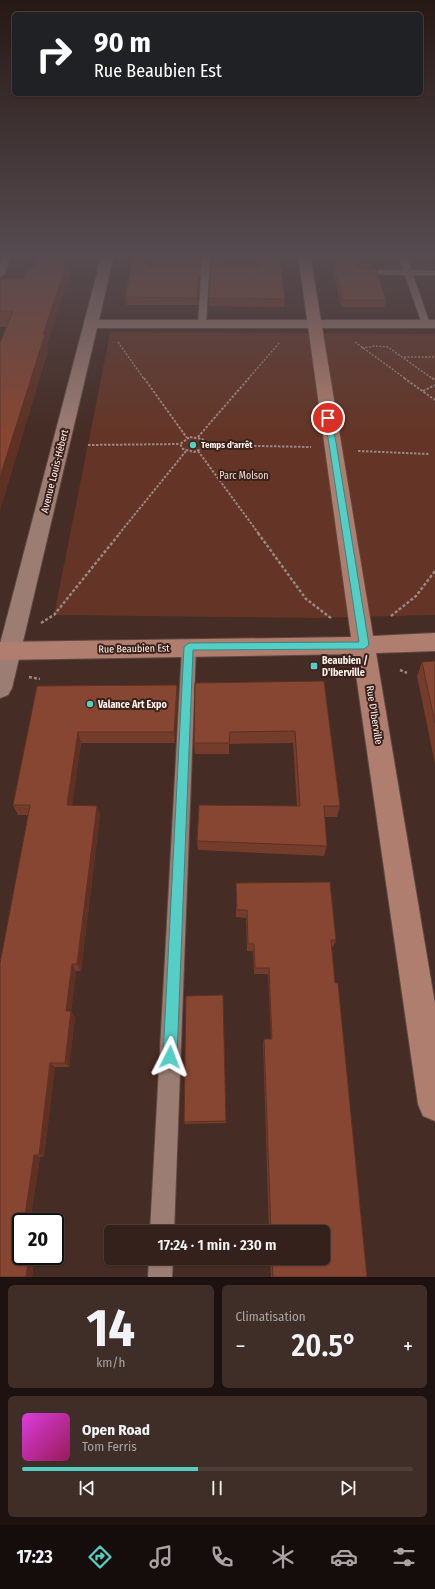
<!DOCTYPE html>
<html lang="fr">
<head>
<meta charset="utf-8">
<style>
  :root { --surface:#34211b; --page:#3f2e28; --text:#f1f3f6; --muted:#a9a3a3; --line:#4e3e3a; --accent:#55cec5 }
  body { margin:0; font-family:"Fira Sans Condensed",sans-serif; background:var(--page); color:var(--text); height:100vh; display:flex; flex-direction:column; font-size:15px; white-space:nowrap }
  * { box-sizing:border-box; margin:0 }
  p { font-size:13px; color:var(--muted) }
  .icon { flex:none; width:22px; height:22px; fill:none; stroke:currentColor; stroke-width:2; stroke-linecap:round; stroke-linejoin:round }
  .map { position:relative; height:1277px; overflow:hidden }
  .details { display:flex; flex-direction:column; gap:8px; padding:8px; background:#1d120f; flex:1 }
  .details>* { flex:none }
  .top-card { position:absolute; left:12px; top:12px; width:411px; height:84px; border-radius:6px; box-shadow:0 1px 3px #0004,0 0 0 1px var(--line); background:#202124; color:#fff; overflow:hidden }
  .speed { position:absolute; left:12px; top:1213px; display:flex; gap:8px; font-size:20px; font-weight:700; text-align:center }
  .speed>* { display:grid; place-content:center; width:52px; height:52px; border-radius:50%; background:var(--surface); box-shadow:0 1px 3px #0004,0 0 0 1px var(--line); line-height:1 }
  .speed .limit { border:2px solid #111; border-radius:6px; background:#fff; color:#111 }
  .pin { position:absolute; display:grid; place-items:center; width:34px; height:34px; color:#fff; margin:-17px; border:2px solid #fff; border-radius:50%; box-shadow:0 1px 4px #0007 }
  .me { position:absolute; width:44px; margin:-22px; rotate:3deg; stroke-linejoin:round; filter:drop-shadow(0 0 3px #0008) }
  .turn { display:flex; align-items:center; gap:14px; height:84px; padding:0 16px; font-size:18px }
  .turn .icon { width:52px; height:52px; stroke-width:2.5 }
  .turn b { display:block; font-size:28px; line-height:34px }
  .big { font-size:30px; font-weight:600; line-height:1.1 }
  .details .card { flex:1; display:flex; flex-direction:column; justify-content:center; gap:6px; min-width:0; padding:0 14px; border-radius:6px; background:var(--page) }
  .details .dial { align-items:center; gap:0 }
  .dial b { font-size:52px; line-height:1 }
  .song { display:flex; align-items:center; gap:12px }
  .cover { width:48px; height:48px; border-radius:6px; background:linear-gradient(135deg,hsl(300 70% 55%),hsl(330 70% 35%)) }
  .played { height:4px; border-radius:2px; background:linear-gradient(90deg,var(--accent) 45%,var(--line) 45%) }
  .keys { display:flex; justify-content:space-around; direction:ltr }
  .heat { display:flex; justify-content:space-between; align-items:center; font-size:22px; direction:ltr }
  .details .tiles { flex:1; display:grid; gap:8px; grid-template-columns:1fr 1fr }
  .card:last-child { grid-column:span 2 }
  .trip { position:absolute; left:104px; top:1225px; width:226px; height:40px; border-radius:6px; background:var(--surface); box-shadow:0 1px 3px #0004,0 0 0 1px var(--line); font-weight:600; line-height:40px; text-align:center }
  .menu { display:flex; height:64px; justify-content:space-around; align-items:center; background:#150d0b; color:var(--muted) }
  .menu .icon { width:28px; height:28px }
  .menu .current { color:var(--accent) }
  .menu b { font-size:18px; color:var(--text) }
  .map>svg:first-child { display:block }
</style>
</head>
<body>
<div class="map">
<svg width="435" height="1277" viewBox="0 0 435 1277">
  <rect width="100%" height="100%" fill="#452c24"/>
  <polygon fill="#643526" points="114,332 435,334 435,615 317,618 54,615 110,334"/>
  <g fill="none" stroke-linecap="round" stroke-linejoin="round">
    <g stroke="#5e4942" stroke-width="2">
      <g id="lane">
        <polygon points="5,254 13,254 4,275 0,277 0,266"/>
        <polygon points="202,254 210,254 209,269 228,270 232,272 228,274 209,274 206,324 202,327 198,324 201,274 181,273 177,271 181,269 201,269"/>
        <polygon points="398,254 406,254 412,270 435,271 435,275 413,275 430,324 429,326 423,326 422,324 405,275 360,274 356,272 360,270 403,270"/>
        <polygon points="189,641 194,643 196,647 174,1232 150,1232 182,647 184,643"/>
        <polygon points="149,1258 173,1258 172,1277 148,1277"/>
      </g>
    </g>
    <g stroke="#5e4942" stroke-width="2">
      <polygon id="street" points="102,254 114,254 99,320 435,320 435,328 97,328 12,688 8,695 0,698 0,644"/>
    </g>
    <g stroke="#5e4942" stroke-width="2">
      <polygon id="secondary" points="298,254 310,254 373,636 435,633 435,651 376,653 435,1004 435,1121 423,1116 418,1104 353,654 0,660 0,642 351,637"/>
    </g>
    <g stroke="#9b8781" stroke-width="1.5" stroke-dasharray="2 1.5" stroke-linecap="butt">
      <polyline points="118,342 144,379"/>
      <polyline points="355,342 406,379"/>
      <polyline points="362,348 375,346 388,347 433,379"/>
      <polyline points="404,357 435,357"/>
      <polyline points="248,379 280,342"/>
    </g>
    <g stroke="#9b8781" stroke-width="2" stroke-dasharray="2.5 1.5" stroke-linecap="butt">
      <polyline points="144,378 187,438"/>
      <polyline points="404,378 435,400"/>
      <polyline points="432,378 435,380"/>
      <polyline points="423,391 435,385"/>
      <polygon points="190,437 202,439 206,443 204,448 194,452 183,449 180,444"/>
      <polyline points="198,437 249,378"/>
      <polyline points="88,445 180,444"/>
      <polyline points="206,445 311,447"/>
      <polyline points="198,451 259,534"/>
      <polyline points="358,451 429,454"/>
      <polyline points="119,534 186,451"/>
    </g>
    <g stroke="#9b8781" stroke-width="2.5" stroke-dasharray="3 2" stroke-linecap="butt">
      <polyline points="258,533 306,599 331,618"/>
      <polyline points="391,616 416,596 435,571"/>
      <polyline points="41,623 54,615 120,533"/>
      <polyline points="400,670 407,673"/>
      <polyline points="331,674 336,672"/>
      <polyline points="29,677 40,679"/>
    </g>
    <use href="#lane" fill="#9c7d74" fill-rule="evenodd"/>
    <use href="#street" fill="#9c7d74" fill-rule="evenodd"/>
    <use href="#secondary" fill="#af7e6e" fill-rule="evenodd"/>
  </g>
  <g fill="#733c2b">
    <polygon points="134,254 201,254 200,268 183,268 199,268 198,305 126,305 125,297"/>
    <polygon points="336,254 370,254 374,262 373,268 360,268 386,300 385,307 341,307 333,270 334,263 338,263"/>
    <polygon points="211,260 272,261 285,299 284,307 209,306 209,298 225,268 211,268"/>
    <polygon points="0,279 47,345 48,350 0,510 0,343 6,327 0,327"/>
    <polygon points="435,661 435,764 417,676 422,662"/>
    <polygon points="324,681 340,806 337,817 324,817 327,846 324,856 198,850 197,841 297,806 293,743 229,744 229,754 195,754 194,743"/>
    <polygon points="177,685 178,696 175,743 81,743 72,805 97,806 100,815 81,971 76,971 71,1011 75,1017 69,1067 55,1067 44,1156 40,1157 30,1222 21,1222 21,1256 35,1256 32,1277 0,1277 28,815 18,815 13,805 37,686"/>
    <polygon points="236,883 336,940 333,947 331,947 367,1277 271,1277 270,1258 323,1258 323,1232 269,1232 263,1043 264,1039 271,1039 268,974 254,974 253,951 247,951 246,918 236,917"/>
    <polygon points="226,1121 226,1123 185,1124 184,1122"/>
  </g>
  <g fill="#5e3123">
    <polygon points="70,254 77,254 47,345 48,350 0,510 0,477 43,334"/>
    <polygon points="200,254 201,254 200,268 199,260"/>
    <polygon points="151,260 152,268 146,263"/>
    <polygon points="361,262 360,268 356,266"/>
    <polygon points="199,268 199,275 198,305 197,298"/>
    <polygon points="177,685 178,696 175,743 174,732"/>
    <polygon points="78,732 81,743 71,815 67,805"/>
    <polygon points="97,806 100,815 81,971 77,964"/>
    <polygon points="72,964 76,971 71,1014 71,1011 75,1017 69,1067 65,1063 66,1011"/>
    <polygon points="50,1063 55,1067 44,1156 39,1155"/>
    <polygon points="34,1155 40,1157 30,1222 24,1222"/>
    <polygon points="29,1256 35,1256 32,1277 26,1277"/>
  </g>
  <g fill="#864632" stroke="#5e3123">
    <polygon points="39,254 70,254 43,334 45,334 0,477 0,343 13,311 0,311 0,279 23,279 28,268 33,268"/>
    <polygon points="134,254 200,254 199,260 151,260 146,263 151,267 199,268 197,298 125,297"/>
    <polygon points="211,254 271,254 272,261 280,261 285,299 209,298 210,268 255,268 261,265 255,261 211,260"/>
    <polygon points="338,254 370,254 371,255 372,255 374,262 361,262 356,266 361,269 376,269 386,300 342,300 334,263 341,263"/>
    <polygon points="435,661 435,723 422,662"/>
    <polygon points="324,681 340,806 324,806 327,846 197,841 199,805 300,806 295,731 230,732 229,743 194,743 195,683"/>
    <polygon points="177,685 174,732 78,732 67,805 97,806 77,964 72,964 66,1011 71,1011 65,1063 50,1063 39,1155 34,1155 24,1222 21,1222 21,1256 29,1256 26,1277 0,1277 0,963 30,805 13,805 37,686"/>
    <polygon points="330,882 336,940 331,940 335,983 338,983 367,1277 273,1277 272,1258 323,1258 323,1232 271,1232 264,1039 272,1039 269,968 255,968 254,944 248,944 247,910 237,910 236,883"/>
    <polygon points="223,995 226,1121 184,1122 186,996"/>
  </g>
  <linearGradient id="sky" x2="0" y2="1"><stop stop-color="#261814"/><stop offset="0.59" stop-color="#564b50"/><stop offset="1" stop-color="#564b50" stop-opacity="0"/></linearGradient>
  <rect width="435" height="433" fill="url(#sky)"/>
  <polygon fill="#55cec5" stroke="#378680" points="328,416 332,418 369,645 364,649 193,650 177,1057 175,1062 170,1064 165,1062 163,1057 184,647 189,643 359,642 325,418"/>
  <g fill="#55cec5" stroke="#3a221a" stroke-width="1.5">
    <circle cx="193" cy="445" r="4"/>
    <rect x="310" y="662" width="8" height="8" rx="2"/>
    <circle cx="90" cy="704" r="4"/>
  </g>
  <g text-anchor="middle" stroke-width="4" stroke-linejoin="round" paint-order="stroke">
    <g font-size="9" font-weight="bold" fill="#fff1ed" stroke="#3a221a" text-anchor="start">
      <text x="201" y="448">Temps d'arrêt</text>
    </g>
    <g font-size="10" fill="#fff1ed" stroke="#3a221a">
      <text transform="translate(54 471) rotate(-76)" y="4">Avenue Louis-Hébert</text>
      <text transform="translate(134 648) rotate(-1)" y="4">Rue Beaubien Est</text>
      <text transform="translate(375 715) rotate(81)" y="4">Rue D'Iberville</text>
    </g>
    <g font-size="10" fill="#f1dcd6" stroke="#3a221a">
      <text x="244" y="479">Parc Molson</text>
    </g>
    <g font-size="10" font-weight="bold" fill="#fff1ed" stroke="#3a221a" text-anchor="start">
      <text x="322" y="664">Beaubien /<tspan x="322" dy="12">D'Iberville</tspan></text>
      <text x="98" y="708">Valance Art Expo</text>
    </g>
  </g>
</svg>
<div class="speed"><div class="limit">20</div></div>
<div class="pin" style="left:328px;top:418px;background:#d93025"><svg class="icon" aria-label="arrive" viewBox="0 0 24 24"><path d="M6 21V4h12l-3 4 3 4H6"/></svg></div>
<svg class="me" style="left:170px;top:1057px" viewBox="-20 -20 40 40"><path d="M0-17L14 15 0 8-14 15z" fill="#55cec5" stroke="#fff" stroke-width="4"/></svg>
<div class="trip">17:24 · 1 min · 230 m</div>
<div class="top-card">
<div class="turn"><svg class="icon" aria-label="right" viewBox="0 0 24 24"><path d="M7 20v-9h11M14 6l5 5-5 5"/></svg><div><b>90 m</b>Rue Beaubien Est</div></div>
</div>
</div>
<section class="details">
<div class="tiles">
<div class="card dial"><b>14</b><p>km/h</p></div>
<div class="card"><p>Climatisation</p>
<div class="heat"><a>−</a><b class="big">20.5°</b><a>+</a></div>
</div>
<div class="card">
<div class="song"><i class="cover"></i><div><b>Open Road</b><p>Tom Ferris</p></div></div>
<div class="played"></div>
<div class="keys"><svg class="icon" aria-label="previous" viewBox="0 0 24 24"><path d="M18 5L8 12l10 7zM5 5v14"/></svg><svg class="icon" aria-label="pause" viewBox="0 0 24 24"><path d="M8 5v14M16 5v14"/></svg><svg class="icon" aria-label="next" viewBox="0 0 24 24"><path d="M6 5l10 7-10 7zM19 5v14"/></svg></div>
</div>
</div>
</section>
<nav class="menu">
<b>17:23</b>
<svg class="icon current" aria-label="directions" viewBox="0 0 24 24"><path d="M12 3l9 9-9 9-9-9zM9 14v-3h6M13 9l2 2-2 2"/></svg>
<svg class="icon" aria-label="music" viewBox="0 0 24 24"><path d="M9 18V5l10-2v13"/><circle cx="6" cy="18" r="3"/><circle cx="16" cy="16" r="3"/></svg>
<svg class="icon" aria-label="phone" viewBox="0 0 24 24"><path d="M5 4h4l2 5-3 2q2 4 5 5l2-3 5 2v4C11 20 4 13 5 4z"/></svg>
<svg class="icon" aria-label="climate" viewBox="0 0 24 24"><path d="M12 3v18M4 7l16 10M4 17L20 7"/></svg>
<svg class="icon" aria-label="car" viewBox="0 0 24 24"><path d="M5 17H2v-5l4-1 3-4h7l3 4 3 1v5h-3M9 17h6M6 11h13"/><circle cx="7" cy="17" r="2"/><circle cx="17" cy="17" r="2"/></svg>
<svg class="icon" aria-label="filters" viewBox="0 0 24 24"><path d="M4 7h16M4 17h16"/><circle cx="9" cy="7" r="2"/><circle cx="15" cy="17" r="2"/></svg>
</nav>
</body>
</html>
